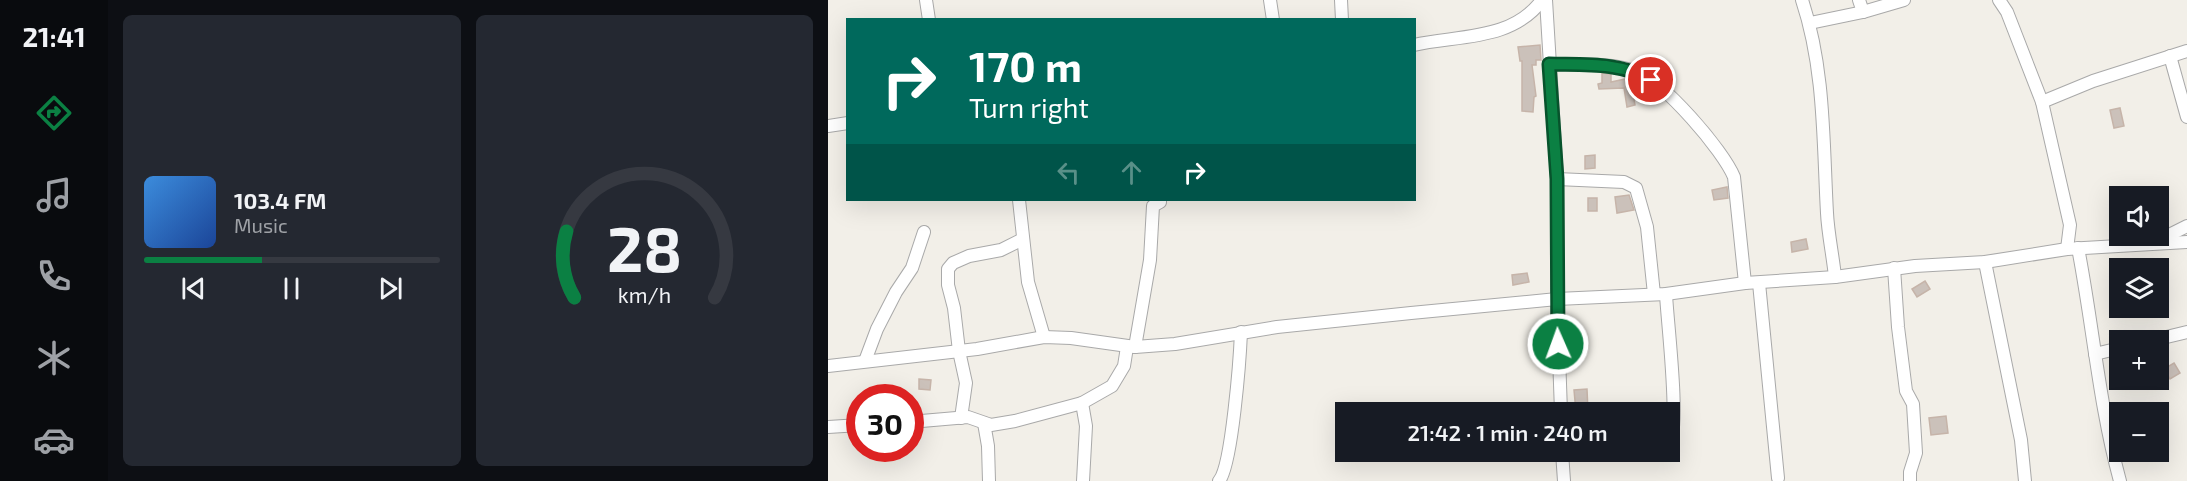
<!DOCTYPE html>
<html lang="en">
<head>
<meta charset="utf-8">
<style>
  :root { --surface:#171b24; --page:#242831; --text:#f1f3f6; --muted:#9ea1a6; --line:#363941; --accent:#0b8043 }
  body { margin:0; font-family:"Exo 2",sans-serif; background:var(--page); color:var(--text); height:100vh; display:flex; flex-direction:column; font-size:22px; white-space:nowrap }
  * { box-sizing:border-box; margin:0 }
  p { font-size:20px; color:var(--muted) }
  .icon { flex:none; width:33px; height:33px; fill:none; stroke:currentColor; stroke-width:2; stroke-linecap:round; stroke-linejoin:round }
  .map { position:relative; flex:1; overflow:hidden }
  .side { display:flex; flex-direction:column; gap:15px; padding:15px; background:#0d0f14; width:720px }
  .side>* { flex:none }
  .top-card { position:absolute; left:18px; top:18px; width:570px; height:183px; border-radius:0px; box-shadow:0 6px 24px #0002; background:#00695c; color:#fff; overflow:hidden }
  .buttons { position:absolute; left:1281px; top:186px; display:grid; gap:12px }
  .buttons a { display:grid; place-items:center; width:60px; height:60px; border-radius:0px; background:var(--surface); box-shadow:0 6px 24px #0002; font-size:30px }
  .speed { position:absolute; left:18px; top:384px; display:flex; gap:12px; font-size:30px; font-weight:700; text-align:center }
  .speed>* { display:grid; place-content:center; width:78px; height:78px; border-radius:50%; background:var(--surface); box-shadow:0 6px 24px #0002; line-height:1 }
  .speed .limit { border:9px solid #d22; background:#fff; color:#111 }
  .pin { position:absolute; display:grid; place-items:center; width:51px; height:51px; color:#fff; margin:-26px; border:3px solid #fff; border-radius:50%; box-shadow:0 2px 6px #0007 }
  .me { position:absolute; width:66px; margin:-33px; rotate:358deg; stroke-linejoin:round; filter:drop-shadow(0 0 4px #0008) }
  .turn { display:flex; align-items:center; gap:21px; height:126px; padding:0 24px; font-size:27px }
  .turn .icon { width:78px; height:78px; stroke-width:2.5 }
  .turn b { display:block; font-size:42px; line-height:51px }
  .lanes { display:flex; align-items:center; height:57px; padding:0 24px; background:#0003; justify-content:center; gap:30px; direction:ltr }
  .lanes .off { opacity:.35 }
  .side .card { flex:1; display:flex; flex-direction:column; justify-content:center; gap:9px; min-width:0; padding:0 21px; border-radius:9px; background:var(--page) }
  .side .dial { align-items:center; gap:0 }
  .dial svg { height:156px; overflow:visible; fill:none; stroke:var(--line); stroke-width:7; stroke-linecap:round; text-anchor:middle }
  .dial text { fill:var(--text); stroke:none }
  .song { display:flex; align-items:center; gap:18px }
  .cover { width:72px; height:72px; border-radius:9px; background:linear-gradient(135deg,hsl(210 70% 55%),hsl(220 70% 35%)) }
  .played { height:6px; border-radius:3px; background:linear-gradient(90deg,var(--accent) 40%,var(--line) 40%) }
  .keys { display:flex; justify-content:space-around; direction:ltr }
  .side .tiles { flex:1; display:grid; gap:15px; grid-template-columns:repeat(2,1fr) }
  .trip { position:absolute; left:507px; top:402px; width:345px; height:60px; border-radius:0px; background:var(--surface); box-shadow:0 6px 24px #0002; font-weight:600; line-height:60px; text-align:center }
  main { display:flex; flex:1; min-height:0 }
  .tab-bar { display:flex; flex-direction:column; width:108px; justify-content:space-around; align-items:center; background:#090b0e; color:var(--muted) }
  .tab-bar .icon { width:42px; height:42px }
  .tab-bar .on { color:var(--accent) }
  .tab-bar b { font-size:27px; color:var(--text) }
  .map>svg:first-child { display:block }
</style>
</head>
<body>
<main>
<nav class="tab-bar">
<b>21:41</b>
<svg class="icon on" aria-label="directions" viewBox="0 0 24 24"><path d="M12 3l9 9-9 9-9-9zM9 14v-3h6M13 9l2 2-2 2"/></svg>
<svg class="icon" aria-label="music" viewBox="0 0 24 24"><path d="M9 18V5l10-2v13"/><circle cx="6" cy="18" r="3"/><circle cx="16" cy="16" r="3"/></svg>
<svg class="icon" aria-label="phone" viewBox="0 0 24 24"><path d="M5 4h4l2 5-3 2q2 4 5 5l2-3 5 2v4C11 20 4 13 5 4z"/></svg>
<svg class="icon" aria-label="climate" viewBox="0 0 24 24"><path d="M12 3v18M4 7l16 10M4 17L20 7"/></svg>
<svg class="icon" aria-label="car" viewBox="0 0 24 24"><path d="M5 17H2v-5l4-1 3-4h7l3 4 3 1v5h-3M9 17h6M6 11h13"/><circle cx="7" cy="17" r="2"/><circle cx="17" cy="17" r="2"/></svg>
</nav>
<section class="side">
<div class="tiles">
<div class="card">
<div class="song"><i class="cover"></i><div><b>103.4 FM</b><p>Music</p></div></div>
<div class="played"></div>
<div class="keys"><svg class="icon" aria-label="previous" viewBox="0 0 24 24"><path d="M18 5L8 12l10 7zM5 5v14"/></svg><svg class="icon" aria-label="pause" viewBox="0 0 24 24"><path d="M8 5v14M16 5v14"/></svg><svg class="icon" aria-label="next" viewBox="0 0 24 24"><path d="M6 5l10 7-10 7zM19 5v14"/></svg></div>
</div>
<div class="card dial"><svg viewBox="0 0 100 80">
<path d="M14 69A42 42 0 1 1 86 69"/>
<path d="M14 69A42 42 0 0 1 10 35" stroke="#0b8043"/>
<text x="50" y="56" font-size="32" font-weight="700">28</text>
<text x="50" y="72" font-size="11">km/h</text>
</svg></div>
</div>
</section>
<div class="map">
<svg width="1359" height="481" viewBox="0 0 1359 481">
  <rect width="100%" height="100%" fill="#f2efe8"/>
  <g fill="#cbc1ba" stroke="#c6b4a9" stroke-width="1.5">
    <polygon points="712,45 713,60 708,60 708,65 704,65 708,96 706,97 705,112 694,111 694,61 692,61 690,47"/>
    <polygon points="774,73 783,74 783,82 802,78 807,105 799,107 796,88 771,89 770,84 774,83"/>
    <polygon points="1292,108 1296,126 1286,128 1282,110"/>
    <polygon points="767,155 767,168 757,169 757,156"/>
    <polygon points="899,187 900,198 886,200 884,190"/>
    <polygon points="801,195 806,210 789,213 787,197"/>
    <rect x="760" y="198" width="9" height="13"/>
    <polygon points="978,239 980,249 964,252 963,242"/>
    <polygon points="699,273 701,282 685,285 684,275"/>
    <polygon points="1097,281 1102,289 1089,297 1084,289"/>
    <polygon points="1346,363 1352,373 1342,379 1336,369"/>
    <polygon points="91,379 103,380 102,390 91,389"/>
    <polygon points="759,389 760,412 748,412 746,390"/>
    <polygon points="1118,416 1120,433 1103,435 1101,418"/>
  </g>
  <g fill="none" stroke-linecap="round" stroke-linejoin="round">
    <g stroke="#a9a9a9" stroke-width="14">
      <g id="minor">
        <polyline points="98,0 101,20"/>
        <polyline points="442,0 445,20"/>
        <polyline points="513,0 514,20"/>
        <polyline points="718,0 729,179 729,299 733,412"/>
        <path d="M974,0c23,69 21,142 25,213 1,21 6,43 8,64"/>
        <polyline points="1031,0 1035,12"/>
        <polyline points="1171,0 1179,12 1214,102 1242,225 1239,249"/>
        <polyline points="982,23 1035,12 1076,0"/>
        <path d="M586,45c44,-10 98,-4 128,-45"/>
        <polyline points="1342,56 1359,117"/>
        <path d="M721,64c26,1 63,-2 88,8 27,10 86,78 97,105l11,106"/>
        <polyline points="1214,102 1265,81 1359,51"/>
        <polyline points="0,126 20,123"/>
        <polyline points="729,179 796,182 808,188 819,227 826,294"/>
        <polyline points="191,200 200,282 216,337"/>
        <polyline points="1327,242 1359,226"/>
        <path d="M1250,248c15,77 21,157 42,233"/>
        <polyline points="1157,262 1193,440 1197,481"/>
        <polyline points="1066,268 1070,327 1078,391 1085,404 1088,453 1082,472 1082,481"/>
        <polyline points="931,283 950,478"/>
        <path d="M838,294c1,25 14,130 4,146"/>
        <polyline points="1326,340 1359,332"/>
        <polyline points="307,347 322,260 325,206 332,202 332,200"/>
        <polyline points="1267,354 1292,348"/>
        <polyline points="37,361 49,329 68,292 84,268 96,232"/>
        <polyline points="0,366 149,349 216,337 243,338 307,347 347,344 449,327 583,313 729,299 838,294 917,283 1007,277 1087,266 1157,262 1239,249 1359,242"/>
        <polyline points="254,403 258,426 255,481"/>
        <polyline points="133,418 138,383 131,351 126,308 120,285 120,269 125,263 141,256 173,250 195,239"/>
        <polyline points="82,422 140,417 163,425 187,421 254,403 284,386 296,366 299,347"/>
        <polyline points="156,423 160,446 161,481"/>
        <polyline points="0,427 32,425"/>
        <polyline points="734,452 736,481"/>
        <path d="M391,481c13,-15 21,-124 22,-149"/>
      </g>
    </g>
    <use href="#minor" stroke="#fff" stroke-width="12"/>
  </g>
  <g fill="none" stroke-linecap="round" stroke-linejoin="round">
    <g stroke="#07532c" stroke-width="15">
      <path id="route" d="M730,344l-1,-165 -8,-115c34,1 72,-2 102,16"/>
    </g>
    <use href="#route" stroke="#0b8043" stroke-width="10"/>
  </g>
</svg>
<div class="buttons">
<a><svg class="icon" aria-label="sound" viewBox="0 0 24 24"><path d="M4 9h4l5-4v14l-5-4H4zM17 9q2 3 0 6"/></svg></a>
<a><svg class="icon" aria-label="layers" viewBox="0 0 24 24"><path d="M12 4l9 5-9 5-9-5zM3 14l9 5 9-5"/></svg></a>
<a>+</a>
<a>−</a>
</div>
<div class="speed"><div class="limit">30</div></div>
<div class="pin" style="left:823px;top:80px;background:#d93025"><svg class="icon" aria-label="arrive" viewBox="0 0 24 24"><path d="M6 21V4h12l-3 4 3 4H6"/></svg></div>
<svg class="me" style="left:730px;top:344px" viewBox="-20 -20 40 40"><circle r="17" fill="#0b8043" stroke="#fff" stroke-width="3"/><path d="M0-11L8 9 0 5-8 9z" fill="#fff"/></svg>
<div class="trip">21:42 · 1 min · 240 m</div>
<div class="top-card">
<div class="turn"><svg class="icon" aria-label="right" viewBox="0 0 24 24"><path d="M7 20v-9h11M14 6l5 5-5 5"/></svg><div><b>170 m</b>Turn right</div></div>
<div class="lanes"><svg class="icon off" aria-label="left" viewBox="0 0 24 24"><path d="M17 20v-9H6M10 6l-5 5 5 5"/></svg><svg class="icon off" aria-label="ahead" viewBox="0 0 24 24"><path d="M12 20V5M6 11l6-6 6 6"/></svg><svg class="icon" aria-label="right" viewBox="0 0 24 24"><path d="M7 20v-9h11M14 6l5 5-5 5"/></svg></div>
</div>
</div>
</main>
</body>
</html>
